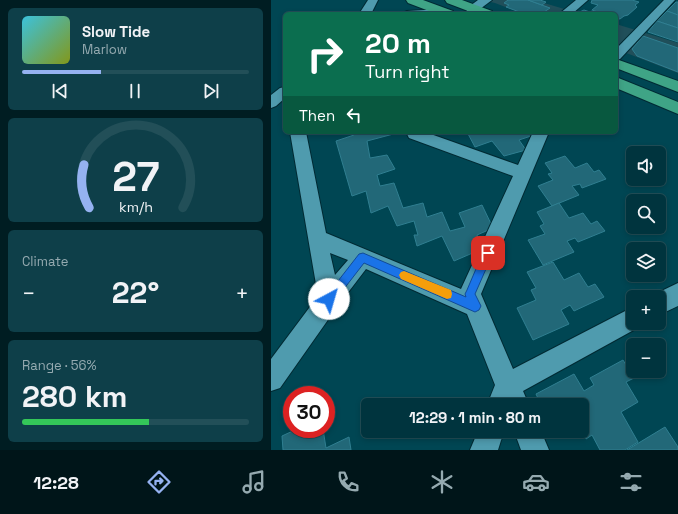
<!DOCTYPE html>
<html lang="en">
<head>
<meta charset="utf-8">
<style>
  :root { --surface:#00343e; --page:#0e3f49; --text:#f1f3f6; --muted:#95aab0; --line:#224f58; --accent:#95b2f1 }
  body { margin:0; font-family:"Space Grotesk",sans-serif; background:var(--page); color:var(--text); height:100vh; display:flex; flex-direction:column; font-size:15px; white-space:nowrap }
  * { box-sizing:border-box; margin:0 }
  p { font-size:13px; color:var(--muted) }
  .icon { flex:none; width:22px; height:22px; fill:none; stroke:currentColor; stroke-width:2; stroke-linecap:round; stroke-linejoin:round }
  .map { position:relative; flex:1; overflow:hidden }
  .sheet { display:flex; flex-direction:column; gap:8px; padding:8px; background:#001d22; width:271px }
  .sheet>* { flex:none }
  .hud { position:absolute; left:12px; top:12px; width:335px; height:122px; border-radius:6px; box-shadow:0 2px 6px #0003,0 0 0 1px var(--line); background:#0b6e4f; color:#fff; overflow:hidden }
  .fabs { position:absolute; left:355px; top:146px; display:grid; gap:8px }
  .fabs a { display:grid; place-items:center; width:40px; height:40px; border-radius:6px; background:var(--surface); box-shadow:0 2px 6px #0003,0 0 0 1px var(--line); font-size:20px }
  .speed { position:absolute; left:12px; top:386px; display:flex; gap:8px; font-size:20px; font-weight:700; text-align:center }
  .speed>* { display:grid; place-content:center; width:52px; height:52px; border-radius:50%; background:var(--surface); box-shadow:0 2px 6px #0003,0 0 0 1px var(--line); line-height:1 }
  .speed .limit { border:6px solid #d22; background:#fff; color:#111 }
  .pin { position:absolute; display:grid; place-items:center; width:34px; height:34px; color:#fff; margin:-17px; border-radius:8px; box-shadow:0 2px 6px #0006 }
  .me { position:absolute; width:44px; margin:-22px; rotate:39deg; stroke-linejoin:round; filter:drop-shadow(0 0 3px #0008) }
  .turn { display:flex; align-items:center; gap:14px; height:84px; padding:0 16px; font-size:18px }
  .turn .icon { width:52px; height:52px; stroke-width:2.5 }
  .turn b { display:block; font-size:28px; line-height:34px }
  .then { display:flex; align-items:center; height:38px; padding:0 16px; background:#0003; gap:8px; font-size:15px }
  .big { font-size:30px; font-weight:800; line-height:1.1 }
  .sheet .card { flex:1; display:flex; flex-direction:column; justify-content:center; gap:6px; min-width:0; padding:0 14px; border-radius:6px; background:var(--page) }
  .sheet .dial { align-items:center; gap:0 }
  .dial svg { height:104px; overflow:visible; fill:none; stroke:var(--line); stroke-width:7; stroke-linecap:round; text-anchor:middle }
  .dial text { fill:var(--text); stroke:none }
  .song { display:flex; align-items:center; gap:12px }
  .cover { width:48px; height:48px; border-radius:6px; background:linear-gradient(135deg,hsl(190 70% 55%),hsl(70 70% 35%)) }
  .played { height:4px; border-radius:2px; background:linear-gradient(90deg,var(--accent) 35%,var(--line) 35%) }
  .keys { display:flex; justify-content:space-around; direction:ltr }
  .heat { display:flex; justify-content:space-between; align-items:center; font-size:22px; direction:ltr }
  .charge { height:6px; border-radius:3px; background:linear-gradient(90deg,#34c759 56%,var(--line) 0) }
  .trip { position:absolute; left:90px; top:398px; width:228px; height:40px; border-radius:6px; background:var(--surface); box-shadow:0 2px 6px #0003,0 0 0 1px var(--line); font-weight:800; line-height:40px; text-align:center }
  .tabs { display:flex; height:64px; justify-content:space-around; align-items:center; background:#001519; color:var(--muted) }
  .tabs .icon { width:28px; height:28px }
  .tabs .selected { color:var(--accent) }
  .tabs b { font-size:18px; color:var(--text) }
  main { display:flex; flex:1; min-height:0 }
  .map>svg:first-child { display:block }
</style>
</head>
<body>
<main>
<section class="sheet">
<div class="card">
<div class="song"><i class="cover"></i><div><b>Slow Tide</b><p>Marlow</p></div></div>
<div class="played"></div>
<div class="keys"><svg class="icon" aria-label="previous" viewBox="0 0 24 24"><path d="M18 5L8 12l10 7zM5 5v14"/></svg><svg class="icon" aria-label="pause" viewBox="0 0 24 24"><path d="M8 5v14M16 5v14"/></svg><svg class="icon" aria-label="next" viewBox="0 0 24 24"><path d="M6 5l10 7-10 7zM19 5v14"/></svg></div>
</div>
<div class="card dial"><svg viewBox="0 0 100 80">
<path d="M14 69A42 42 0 1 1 86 69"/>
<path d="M14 69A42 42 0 0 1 10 36" stroke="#95b2f1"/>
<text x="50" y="56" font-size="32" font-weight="700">27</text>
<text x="50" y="72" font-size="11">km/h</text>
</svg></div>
<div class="card"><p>Climate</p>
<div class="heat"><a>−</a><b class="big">22°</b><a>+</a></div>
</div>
<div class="card"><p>Range · 56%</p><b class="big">280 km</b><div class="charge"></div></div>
</section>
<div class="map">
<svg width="407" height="450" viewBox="0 0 407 450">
  <rect width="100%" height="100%" fill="#004653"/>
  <g fill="#204f5a">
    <polygon points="211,0 263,0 310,14 253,14 224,3"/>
    <polygon points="345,24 407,43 407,73 345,49"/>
  </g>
  <g fill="#226878" stroke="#307f91">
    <polygon points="237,0 257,0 279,8 273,12 275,12 273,14 254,14 235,7 238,5 233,3"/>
    <polygon points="257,0 269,0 275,2 271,5"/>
    <polygon points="321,0 361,0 368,2 364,5 366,7 357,15 353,16 349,19 345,18 345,14 333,14 321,10 327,5 320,3"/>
    <polygon points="405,2 407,2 407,15 396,11"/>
    <polygon points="313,10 319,12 320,11 328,14 304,14"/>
    <polygon points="396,11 407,15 407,28 386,21"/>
    <polygon points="386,21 407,28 407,42 377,32"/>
    <polygon points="372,36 407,48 407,72 366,56 361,49"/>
    <polygon points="83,132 130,132 96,141 99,158 116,155 124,169 106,175 109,186 123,183 132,208 152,203 156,217 171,212 179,231 194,227 188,213 211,205 222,228 206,235 211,249 183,261 171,236 146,246 143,235 147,235 143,221 126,226 117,206 100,213 95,191 81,196 65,141 83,135"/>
    <polygon points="196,132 261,132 263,135 248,140 255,150 233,156 221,141 204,147"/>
    <polygon points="294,156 304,168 316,163 323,172 328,170 335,179 311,188 309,184 301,186 308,195 281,206 267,186 282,180 277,174 281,173 274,163"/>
    <polygon points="288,203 298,218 312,213 320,224 326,221 334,231 307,242 304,238 296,241 303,252 272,265 257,240 274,234 269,226 273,224 266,212"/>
    <polygon points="282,262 293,280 308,273 317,287 324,284 333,297 303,311 299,305 290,310 298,324 262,340 246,308 265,300 260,290 265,288 256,272"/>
    <polygon points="352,360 363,378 355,382 367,402 350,412 367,442 354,450 329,450 321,435 315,439 311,431 311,405 270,405 265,394 303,374 313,391 323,385 319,378"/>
    <polygon points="394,427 407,447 407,450 356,450"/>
    <polygon points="26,429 52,429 55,448 78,437 80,450 12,450 11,436"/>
  </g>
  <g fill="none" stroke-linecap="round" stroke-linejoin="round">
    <g stroke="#002a33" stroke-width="2">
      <g id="street">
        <polygon points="97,0 107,0 100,14 88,14"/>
        <polygon points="305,0 317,0 301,14 288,14"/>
        <polygon points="393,0 404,0 349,59 345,60 345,49"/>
        <polygon points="173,9 177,10 178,12 177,14 130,14 136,11"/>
        <polygon points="14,87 14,98 5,106 0,108 0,95 9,88"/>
        <path d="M19,132h16l20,101 135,56 52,-113 -104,-38 -3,-6h19l93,33 15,-33h16l-68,162 32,75 120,-62v16h9l-1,3 -118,65 6,14h-42l8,-20 -28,-71 -101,-45 -29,38 -57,81 -9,3v-32l47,-63zM59,253l18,7 -13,15z"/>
        <polygon points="407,283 407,306 388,315 388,297 380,296"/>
        <polygon points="207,431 233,431 227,450 199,450"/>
        <polygon points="243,431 270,431 278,450 250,450"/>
      </g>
    </g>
    <g stroke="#002a33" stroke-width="2">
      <polygon id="secondary" points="207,0 221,0 205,12 197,12 195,9"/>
    </g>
    <g stroke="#002a33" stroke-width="2">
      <g id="primary">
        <polygon points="135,0 152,0 182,11 183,14 166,14 137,3"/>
        <polygon points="174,0 191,0 221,11 222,14 205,14 176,3"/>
        <polygon points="345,59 407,81 407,92 345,68"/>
        <polygon points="345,77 407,102 407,114 345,88"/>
      </g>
    </g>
    <use href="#street" fill="#4f9bae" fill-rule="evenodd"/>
    <use href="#secondary" fill="#4f9bae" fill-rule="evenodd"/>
    <use href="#primary" fill="#3fa486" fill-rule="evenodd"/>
  </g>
  <polygon fill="#1a73e8" stroke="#114b97" points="217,249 220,250 222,253 204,294 210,306 208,310 204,312 93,263 62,303 58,304 55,303 53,299 88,254 92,253 195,297 194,294 196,290 213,250"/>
  <polygon fill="#f59e0b" points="133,271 180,290 181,294 180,298 176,299 130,279 128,275 130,272"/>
</svg>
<div class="fabs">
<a><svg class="icon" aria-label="sound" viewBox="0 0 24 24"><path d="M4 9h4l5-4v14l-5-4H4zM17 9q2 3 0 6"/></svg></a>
<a><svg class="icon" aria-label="search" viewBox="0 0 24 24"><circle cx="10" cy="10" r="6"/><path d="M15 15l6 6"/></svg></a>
<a><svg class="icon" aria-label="layers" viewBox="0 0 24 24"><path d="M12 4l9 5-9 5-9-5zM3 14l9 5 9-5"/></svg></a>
<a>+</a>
<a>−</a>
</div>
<div class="speed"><div class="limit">30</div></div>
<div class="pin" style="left:217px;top:253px;background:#d93025"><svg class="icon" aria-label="arrive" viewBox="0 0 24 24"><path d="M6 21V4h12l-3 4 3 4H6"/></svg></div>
<svg class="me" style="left:58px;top:299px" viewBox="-20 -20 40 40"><circle r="19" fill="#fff"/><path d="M0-13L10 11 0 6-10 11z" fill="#1a73e8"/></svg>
<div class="trip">12:29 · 1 min · 80 m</div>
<div class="hud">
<div class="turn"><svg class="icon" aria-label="right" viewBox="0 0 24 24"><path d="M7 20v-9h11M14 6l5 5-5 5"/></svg><div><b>20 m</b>Turn right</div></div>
<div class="then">Then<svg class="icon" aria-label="left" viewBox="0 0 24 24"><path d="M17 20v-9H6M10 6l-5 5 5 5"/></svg></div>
</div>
</div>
</main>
<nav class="tabs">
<b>12:28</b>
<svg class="icon selected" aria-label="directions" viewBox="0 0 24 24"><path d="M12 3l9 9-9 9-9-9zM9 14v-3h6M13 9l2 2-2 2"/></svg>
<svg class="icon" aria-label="music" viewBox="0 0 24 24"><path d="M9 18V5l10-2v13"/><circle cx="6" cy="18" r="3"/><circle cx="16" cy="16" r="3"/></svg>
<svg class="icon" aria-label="phone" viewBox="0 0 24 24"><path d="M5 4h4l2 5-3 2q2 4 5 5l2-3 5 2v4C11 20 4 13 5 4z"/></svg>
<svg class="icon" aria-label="climate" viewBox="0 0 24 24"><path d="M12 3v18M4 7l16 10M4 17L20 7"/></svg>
<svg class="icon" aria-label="car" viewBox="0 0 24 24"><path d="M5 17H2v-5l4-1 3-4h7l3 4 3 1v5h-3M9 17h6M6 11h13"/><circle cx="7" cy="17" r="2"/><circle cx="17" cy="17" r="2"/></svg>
<svg class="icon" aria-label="filters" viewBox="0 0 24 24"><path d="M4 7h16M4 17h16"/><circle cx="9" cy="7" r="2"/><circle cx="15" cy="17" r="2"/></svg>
</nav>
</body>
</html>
